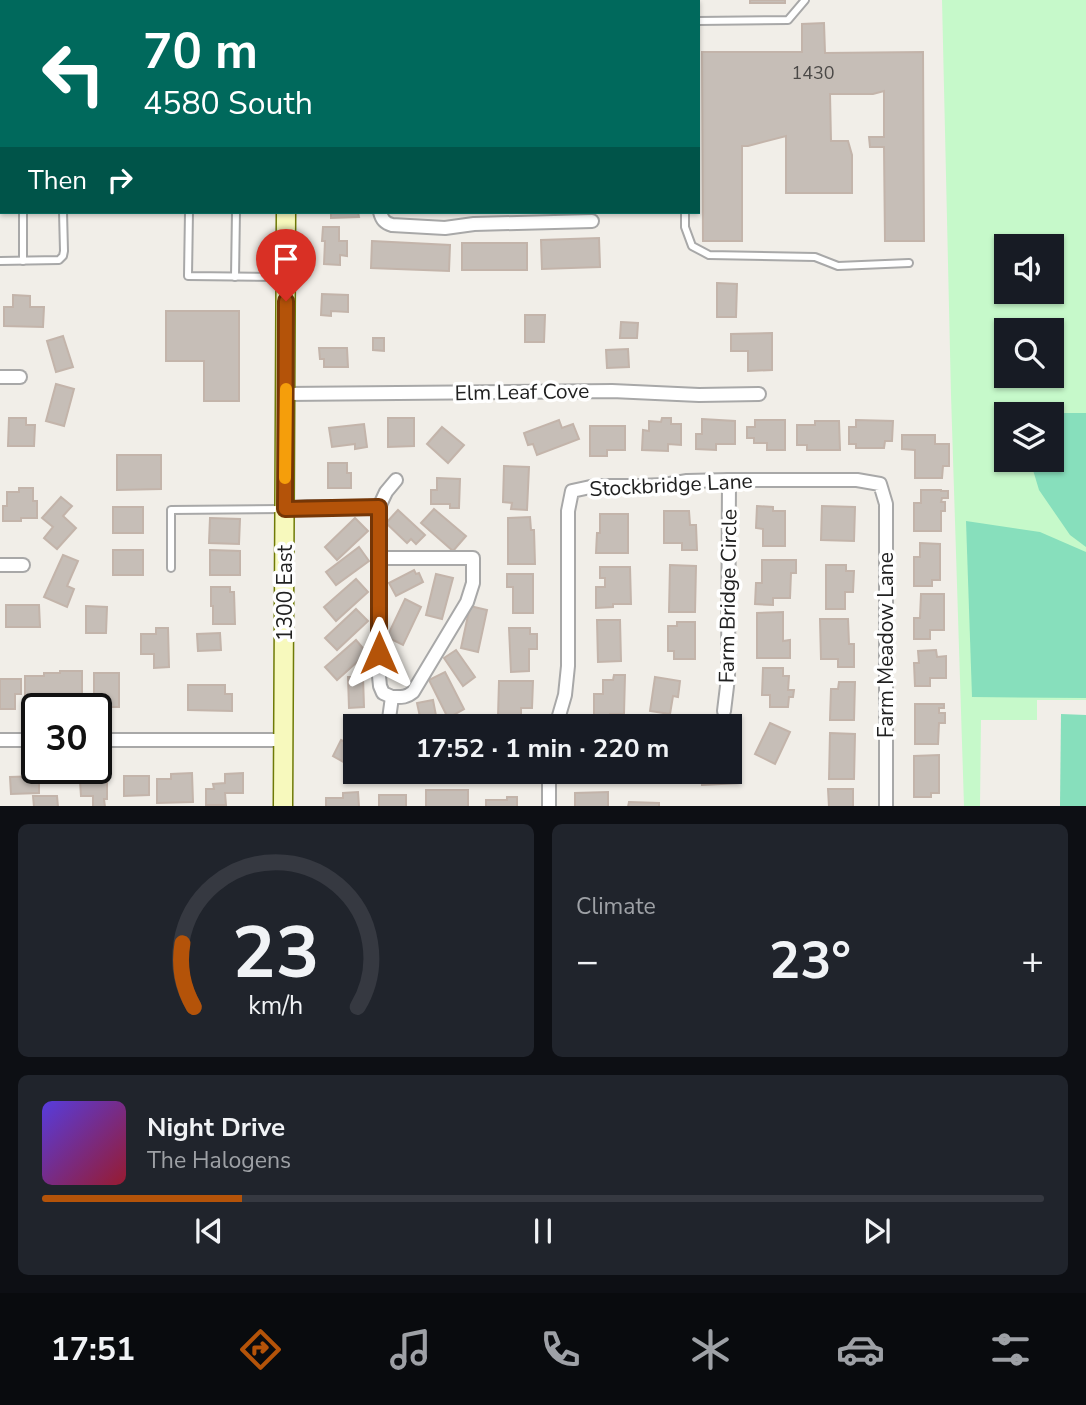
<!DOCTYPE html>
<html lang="en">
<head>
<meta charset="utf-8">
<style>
  :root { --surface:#171b24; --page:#20242c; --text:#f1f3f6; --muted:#9ea1a6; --line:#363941; --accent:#b45309 }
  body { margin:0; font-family:"Nunito Sans",sans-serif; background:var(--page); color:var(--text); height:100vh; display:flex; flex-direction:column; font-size:26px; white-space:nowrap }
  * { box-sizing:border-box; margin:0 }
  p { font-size:23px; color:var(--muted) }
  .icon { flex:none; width:38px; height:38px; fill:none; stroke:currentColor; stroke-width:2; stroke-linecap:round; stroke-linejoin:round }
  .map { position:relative; height:806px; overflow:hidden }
  .sheet { display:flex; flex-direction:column; gap:18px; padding:18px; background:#0d0f14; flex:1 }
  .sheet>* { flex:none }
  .top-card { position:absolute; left:0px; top:0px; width:700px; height:214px; box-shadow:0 2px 5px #0004; background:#00695c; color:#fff; overflow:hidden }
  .tools { position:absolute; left:994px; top:234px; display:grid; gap:14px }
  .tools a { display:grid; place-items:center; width:70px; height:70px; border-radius:0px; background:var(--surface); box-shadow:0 2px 5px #0004; font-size:35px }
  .speed { position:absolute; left:21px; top:693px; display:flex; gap:14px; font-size:35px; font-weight:700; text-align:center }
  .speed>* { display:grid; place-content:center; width:91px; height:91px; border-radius:50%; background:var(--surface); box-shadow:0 2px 5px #0004; line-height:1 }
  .speed .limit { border:4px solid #111; border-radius:10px; background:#fff; color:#111 }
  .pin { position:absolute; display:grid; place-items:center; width:60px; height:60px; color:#fff; margin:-72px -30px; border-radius:50% 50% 50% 0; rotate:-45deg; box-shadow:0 0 7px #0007 }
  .pin .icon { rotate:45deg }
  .me { position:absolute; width:77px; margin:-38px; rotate:0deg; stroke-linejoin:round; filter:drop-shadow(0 0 5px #0008) }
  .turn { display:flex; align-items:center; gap:24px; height:147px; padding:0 28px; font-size:32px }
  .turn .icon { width:91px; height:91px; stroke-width:2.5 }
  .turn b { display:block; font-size:49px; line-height:60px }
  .then { display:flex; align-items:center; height:66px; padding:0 28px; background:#0003; gap:14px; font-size:26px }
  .big { font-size:52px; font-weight:700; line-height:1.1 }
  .sheet .widget { flex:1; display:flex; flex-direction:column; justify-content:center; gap:10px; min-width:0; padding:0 24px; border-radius:10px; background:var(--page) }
  .sheet .dial { align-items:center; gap:0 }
  .dial svg { height:182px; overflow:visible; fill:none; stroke:var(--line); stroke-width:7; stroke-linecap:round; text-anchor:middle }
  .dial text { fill:var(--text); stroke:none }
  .song { display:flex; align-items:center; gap:21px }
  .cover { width:84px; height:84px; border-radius:10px; background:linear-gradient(135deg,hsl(250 70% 55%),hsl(350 70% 35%)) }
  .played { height:7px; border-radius:4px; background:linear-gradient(90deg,var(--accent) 20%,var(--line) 20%) }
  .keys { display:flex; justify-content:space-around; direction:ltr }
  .heat { display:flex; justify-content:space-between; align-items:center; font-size:38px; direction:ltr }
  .sheet .tiles { flex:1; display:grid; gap:18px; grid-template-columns:1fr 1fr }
  .widget:last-child { grid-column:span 2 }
  .trip { position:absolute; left:343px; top:714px; width:399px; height:70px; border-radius:0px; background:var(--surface); box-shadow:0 2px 5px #0004; font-weight:700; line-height:70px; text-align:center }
  .tabs { display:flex; height:112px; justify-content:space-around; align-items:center; background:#090b0e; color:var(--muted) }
  .tabs .icon { width:49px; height:49px }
  .tabs .selected { color:var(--accent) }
  .tabs b { font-size:32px; color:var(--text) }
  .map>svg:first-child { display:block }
</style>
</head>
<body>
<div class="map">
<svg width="1086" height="807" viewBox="0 0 1086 807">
  <rect width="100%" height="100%" fill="#f1eee8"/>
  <path fill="#c6f9ca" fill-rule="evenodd" d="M942,0h144v700h-49v20h-56l-1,87 -16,-1 -13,-411zM1006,247h46v45h-46zM1006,331h46v45h-46zM1006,415h46v45h-46z"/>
  <g fill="#87dfbc">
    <polygon points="1017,413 1086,413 1086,547 1070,535 1039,490 1030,460 1052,460 1052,415 1018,415"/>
    <polygon points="966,521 1040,532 1086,552 1086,698 972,697"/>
    <polygon points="1061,714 1086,715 1086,806 1060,806"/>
  </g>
  <g fill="#c6beb7" stroke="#c3b4aa" stroke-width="2">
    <rect x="20" y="0" width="57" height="2"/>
    <rect x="750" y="0" width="35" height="3"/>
    <polygon points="824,23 825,53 923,52 924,241 885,241 884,147 870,147 869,137 884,137 884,91 873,94 830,94 831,141 848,141 852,155 852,193 786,193 786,136 748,146 742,146 742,241 703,241 702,52 802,52 802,24"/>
    <polygon points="331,212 358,212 359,217 331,218"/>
    <polygon points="323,227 339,227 339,241 347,241 347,256 340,255 340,265 324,264 325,241 322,241"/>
    <polygon points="599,238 600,267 542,269 541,240"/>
    <polygon points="372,241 450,245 449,271 371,268"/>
    <rect x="462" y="243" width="65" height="27"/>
    <polygon points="717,283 737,284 736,317 717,317"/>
    <polygon points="322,294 348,295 348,312 331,311 331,316 321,315"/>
    <polygon points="13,295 30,296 30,307 44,307 43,327 4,326 4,307 13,307"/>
    <polygon points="166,311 239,311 239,401 204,401 204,361 166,361"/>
    <polygon points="525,315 545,315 544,342 525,342"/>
    <polygon points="621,322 638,323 637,338 620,338"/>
    <polygon points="772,333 772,370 748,371 748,351 731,351 731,334"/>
    <polygon points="63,336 73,367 56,372 47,341"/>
    <polygon points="373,338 384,338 384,351 373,350"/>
    <polygon points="319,348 347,348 348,367 324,367 324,359 320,359"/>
    <polygon points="628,349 629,367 607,368 606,350"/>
    <polygon points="56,384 74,389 64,426 46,421"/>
    <polygon points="9,418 26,418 26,425 35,425 34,446 8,446"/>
    <polygon points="388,418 414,418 414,446 388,447"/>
    <polygon points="662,418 671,418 671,424 681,424 681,445 668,444 668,451 642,450 643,430 649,431 649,421 661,422"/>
    <polygon points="702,419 735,421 735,444 716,444 716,450 696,449 696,434 702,434"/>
    <polygon points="559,420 562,428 573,424 579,439 537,455 533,444 528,445 524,433"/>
    <polygon points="755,420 785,420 785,450 767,450 767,443 754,443 754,438 747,438 747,427 755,427"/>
    <polygon points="856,420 893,421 892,441 885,441 884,448 856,448 856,444 849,444 849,427 856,427"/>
    <polygon points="815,421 839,421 840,450 807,450 807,445 797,445 797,425 815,425"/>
    <polygon points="364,424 367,447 355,449 355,444 332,447 329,428"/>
    <polygon points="590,426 625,426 625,450 607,450 607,456 590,456"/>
    <polygon points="442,427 464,445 448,463 427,444"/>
    <polygon points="902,435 935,435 935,444 949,444 949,466 943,466 942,478 915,478 915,450 902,449"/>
    <polygon points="117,455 161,455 161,489 117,490"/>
    <polygon points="328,463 347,463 347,473 351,473 351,488 328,488"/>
    <polygon points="504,466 529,467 527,510 511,509 512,503 503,502"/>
    <polygon points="437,478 460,479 459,508 450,508 450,504 431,504 431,490 437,490"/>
    <polygon points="19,488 33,488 33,501 37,501 37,518 21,518 21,521 3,521 3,506 7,506 7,492 19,492"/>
    <polygon points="921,490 941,490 941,491 948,491 948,498 942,498 941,502 945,502 945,511 941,511 941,531 914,531 914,503 921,503"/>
    <polygon points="61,497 72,506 63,516 76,528 57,549 44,538 53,527 42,518"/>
    <polygon points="757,506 773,507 773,511 785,511 785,546 763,546 763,529 756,528"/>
    <polygon points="822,506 855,507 854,541 821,540"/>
    <rect x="113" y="507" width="30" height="26"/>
    <polygon points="434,509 466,536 453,551 421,523"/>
    <polygon points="398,510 425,535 416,544 411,539 407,543 386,523"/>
    <polygon points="664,511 689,511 690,525 696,525 697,550 682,550 682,543 664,543"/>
    <polygon points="600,514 628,514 628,553 596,553 597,533 600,533"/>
    <polygon points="530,517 531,530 534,530 535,564 508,564 508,518"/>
    <polygon points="210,518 240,519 239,544 209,543"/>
    <polygon points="355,518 368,531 337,560 325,547"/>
    <polygon points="920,543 940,544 940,580 932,580 932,586 914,586 914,557 920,557"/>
    <polygon points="359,547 369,561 336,585 326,572"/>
    <rect x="113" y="550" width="30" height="25"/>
    <polygon points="210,550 240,551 240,575 210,575"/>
    <polygon points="63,555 78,561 67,586 74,589 67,607 44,597"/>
    <polygon points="762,560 796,560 796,573 791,573 790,598 773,598 773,605 755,604 756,583 762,583"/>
    <polygon points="670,565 696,566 695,612 669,612"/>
    <polygon points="826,565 846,565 846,571 854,571 853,592 845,592 845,609 826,609"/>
    <polygon points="600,567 630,567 631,604 613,604 613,607 596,608 596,587 605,587 605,578 600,578"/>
    <polygon points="414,570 416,574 419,573 423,582 396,596 389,583"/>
    <polygon points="436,574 453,578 442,619 426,615"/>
    <polygon points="507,574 533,574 533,613 513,613 513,587 507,587"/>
    <polygon points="356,579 368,592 336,621 324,607"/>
    <polygon points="211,587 230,587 230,592 234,592 235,624 213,624 213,606 211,606"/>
    <polygon points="921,594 944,594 944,630 930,630 930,639 914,639 914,618 920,618"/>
    <polygon points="405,599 421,607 403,645 387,637"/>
    <polygon points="6,605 39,605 40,627 6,627"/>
    <polygon points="86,606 107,607 106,633 86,633"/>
    <polygon points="470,606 487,610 478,652 461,648"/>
    <polygon points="356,609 368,621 337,650 325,638"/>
    <polygon points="783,612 783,641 790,640 790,658 757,658 757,613"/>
    <polygon points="820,619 848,619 849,644 854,644 854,667 838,667 838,659 821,659"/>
    <polygon points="597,620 620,620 621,661 598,662"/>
    <polygon points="677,622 695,622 695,659 674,659 674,651 668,651 668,626 677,626"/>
    <polygon points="156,628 168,628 169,667 154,668 154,654 141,654 141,634 156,634"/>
    <polygon points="509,628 530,628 530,634 537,634 537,649 529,649 529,671 511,672"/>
    <polygon points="220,633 221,650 198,651 197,634"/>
    <polygon points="356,640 367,653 337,680 325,667"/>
    <polygon points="456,650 475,677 463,686 444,658"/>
    <polygon points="936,650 937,657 946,656 946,678 930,678 930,686 915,686 914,663 919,663 918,651"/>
    <polygon points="763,668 783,668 783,676 789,676 788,690 794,690 793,697 789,697 788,707 770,707 770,695 762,695"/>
    <polygon points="60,671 82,671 82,701 58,701 58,704 41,704 41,707 25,707 25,676 44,676 44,673 60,673"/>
    <polygon points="445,672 464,709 448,718 429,680"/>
    <rect x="94" y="673" width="25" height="34"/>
    <polygon points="614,675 625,675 624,714 610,714 610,717 594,716 594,694 603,694 603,680 613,680"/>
    <polygon points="348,677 363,677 364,707 349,708"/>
    <polygon points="655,677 680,681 678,697 673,696 670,714 650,711"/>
    <polygon points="0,679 21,679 21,694 15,694 15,709 0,709"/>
    <polygon points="499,681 533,681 532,708 521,708 521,718 498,717"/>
    <polygon points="839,682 855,682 854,720 830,720 831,689 838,689"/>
    <polygon points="188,685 225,685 225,694 232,694 232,711 188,710"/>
    <polygon points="433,700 438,726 422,726 417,703"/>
    <polygon points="915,704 944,704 944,708 939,708 939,713 945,713 945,723 939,723 938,744 915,744"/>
    <polygon points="770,723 790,732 775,764 755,754"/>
    <polygon points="830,733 855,734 854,779 829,779"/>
    <polygon points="341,740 355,747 354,768 333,756"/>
    <polygon points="939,755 939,793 931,793 931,797 914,797 914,756"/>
    <polygon points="730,757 731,757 732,763 739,763 740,783 702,785 701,772 730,772"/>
    <rect x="378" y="772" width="25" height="6"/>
    <polygon points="581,772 608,772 608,776 581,775"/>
    <polygon points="192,773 193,802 157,803 157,779 171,779 171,774"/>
    <polygon points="243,773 243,793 225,793 226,805 206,805 206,789 214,789 213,784 225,783 225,774"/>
    <polygon points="39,776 39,793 11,794 10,777"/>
    <polygon points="124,776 149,776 149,795 124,796"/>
    <polygon points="107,777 107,799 104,799 105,807 93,807 93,796 81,796 80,781 86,781 86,778"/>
    <polygon points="828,789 853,789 853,807 829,807"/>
    <rect x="426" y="790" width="42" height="17"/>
    <polygon points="358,792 359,807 326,807 326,798 343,798 343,793"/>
    <polygon points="608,792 608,807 575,807 575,793"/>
    <rect x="379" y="795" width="27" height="12"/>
    <polygon points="33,796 57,796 58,807 34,807"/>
    <polygon points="507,797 517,797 517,807 486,807 486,800 507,800"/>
    <polygon points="629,802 659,803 659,807 628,807"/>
  </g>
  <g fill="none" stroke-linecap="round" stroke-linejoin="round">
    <g stroke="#a8a8a8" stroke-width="10">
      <g id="service">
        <polyline points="99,0 99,2"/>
        <polyline points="237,0 237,2"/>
        <polyline points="331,0 331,2"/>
        <polyline points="443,0 443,2"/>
        <polyline points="210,2 211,0"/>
        <polyline points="407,2 407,0"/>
        <polyline points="413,2 413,0"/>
        <polyline points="421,2 421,0"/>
        <polyline points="428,2 428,0"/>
        <polyline points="435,2 435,0"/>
        <polyline points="452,2 452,0"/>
        <polyline points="698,21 788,20 805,0"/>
        <polyline points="0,82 2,82"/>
        <polyline points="23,212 23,261"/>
        <polyline points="189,212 188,276 282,277"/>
        <polyline points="685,212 685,227 692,246 709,255 815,257 838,266 909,263"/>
        <polyline points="0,261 59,260 63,256 64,251 63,212"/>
        <polyline points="235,277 236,212"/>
        <polyline points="171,568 171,510 283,509"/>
      </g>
    </g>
    <g stroke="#a8a8a8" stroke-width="16">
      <g id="minor">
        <polyline points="478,0 478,2"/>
        <path d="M380,212c2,8 5,11 12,13l53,3 29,-4 118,-3"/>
        <polyline points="0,377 20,377"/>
        <polyline points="286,394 612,391 699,395 759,394"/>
        <polyline points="285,509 308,507 379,507"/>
        <path d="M379,558h94v25l-6,19 -54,90c-7,6 -13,5 -21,5"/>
        <polyline points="0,565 23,565"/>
        <polyline points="724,711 728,678 729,480"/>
        <polyline points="388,726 392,697 383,693 380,686 379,676 379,507 386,492 396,480"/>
        <polyline points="556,726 565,695 568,666 568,511 572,491 595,486 639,486 664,485 687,481 729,480 857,480 880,484 886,504 886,807"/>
        <polyline points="0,740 37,740"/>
        <polyline points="96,740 284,740"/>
        <polyline points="549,772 549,807"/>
      </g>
    </g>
    <g stroke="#6f7a06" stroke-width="21">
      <g id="secondary">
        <polyline points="294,0 294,2"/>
        <polyline points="278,2 278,0"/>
        <polyline points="283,807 286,212"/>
      </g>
    </g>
    <use href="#service" stroke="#fff" stroke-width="6"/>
    <use href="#minor" stroke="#fff" stroke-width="12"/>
    <use href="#secondary" stroke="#f7f9bd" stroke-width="18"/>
  </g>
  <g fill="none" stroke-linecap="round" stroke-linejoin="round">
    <g stroke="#753606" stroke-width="18">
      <polyline id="route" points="286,301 285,509 379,507 379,653"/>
    </g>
    <use href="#route" stroke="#b45309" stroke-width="12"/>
    <polyline stroke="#f59e0b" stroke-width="12" points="285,478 286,389"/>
  </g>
  <g text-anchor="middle" stroke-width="7" stroke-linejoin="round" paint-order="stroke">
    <g font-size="18" fill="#4a4846">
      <text x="813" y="79">1430</text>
    </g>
    <g font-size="21" fill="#212121" stroke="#fff">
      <text transform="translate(522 392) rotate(-1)" y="7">Elm Leaf Cove</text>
      <text transform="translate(671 485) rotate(-3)" y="7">Stockbridge Lane</text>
      <text transform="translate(285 593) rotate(-90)" y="7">1300 East</text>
      <text transform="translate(728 596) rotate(-89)" y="7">Farm Bridge Circle</text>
      <text transform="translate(886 645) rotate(-90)" y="7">Farm Meadow Lane</text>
    </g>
  </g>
</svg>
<div class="tools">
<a><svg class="icon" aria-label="sound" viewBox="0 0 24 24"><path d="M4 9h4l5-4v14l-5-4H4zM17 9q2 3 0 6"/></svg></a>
<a><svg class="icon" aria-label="search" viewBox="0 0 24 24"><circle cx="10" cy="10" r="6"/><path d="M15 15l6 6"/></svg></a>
<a><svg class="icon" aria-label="layers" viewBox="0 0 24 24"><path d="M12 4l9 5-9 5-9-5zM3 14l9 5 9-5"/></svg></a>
</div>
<div class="speed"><div class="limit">30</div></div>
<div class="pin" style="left:286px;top:301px;background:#d93025"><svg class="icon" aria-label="arrive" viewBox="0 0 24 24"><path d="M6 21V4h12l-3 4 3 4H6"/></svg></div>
<svg class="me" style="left:379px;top:653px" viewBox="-20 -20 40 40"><path d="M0-17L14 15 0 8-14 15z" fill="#b45309" stroke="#fff" stroke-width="4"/></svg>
<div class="trip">17:52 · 1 min · 220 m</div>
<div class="top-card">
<div class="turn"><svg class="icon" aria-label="left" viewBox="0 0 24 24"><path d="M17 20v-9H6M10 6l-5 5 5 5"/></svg><div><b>70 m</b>4580 South</div></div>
<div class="then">Then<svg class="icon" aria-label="right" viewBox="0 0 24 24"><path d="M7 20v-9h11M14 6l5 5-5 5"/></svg></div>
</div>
</div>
<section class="sheet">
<div class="tiles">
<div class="widget dial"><svg viewBox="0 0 100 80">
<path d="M14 69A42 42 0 1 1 86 69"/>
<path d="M14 69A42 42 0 0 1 9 41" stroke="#b45309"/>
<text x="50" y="56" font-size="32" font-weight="700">23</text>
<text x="50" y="72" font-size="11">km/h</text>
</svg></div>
<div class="widget"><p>Climate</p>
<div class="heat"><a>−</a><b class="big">23°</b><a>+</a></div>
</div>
<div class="widget">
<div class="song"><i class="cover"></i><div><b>Night Drive</b><p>The Halogens</p></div></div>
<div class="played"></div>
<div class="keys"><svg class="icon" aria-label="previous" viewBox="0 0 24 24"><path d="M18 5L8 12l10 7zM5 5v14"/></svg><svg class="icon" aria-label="pause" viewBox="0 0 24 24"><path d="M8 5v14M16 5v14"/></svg><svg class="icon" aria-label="next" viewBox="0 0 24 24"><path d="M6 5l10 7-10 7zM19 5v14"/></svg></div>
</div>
</div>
</section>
<nav class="tabs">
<b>17:51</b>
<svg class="icon selected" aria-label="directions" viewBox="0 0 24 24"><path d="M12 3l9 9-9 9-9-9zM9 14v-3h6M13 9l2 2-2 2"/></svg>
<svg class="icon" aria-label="music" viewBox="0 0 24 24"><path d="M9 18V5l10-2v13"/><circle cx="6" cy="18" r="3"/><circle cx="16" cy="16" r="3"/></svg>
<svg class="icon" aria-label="phone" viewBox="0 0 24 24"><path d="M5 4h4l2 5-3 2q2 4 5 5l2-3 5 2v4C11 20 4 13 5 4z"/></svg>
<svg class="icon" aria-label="climate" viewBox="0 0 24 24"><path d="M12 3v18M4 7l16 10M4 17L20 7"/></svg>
<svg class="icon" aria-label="car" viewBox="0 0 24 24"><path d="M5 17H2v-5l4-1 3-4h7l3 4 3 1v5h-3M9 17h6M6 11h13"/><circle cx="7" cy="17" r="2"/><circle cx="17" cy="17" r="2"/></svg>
<svg class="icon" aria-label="filters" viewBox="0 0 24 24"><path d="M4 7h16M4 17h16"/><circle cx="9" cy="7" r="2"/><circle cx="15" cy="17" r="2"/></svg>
</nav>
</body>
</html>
